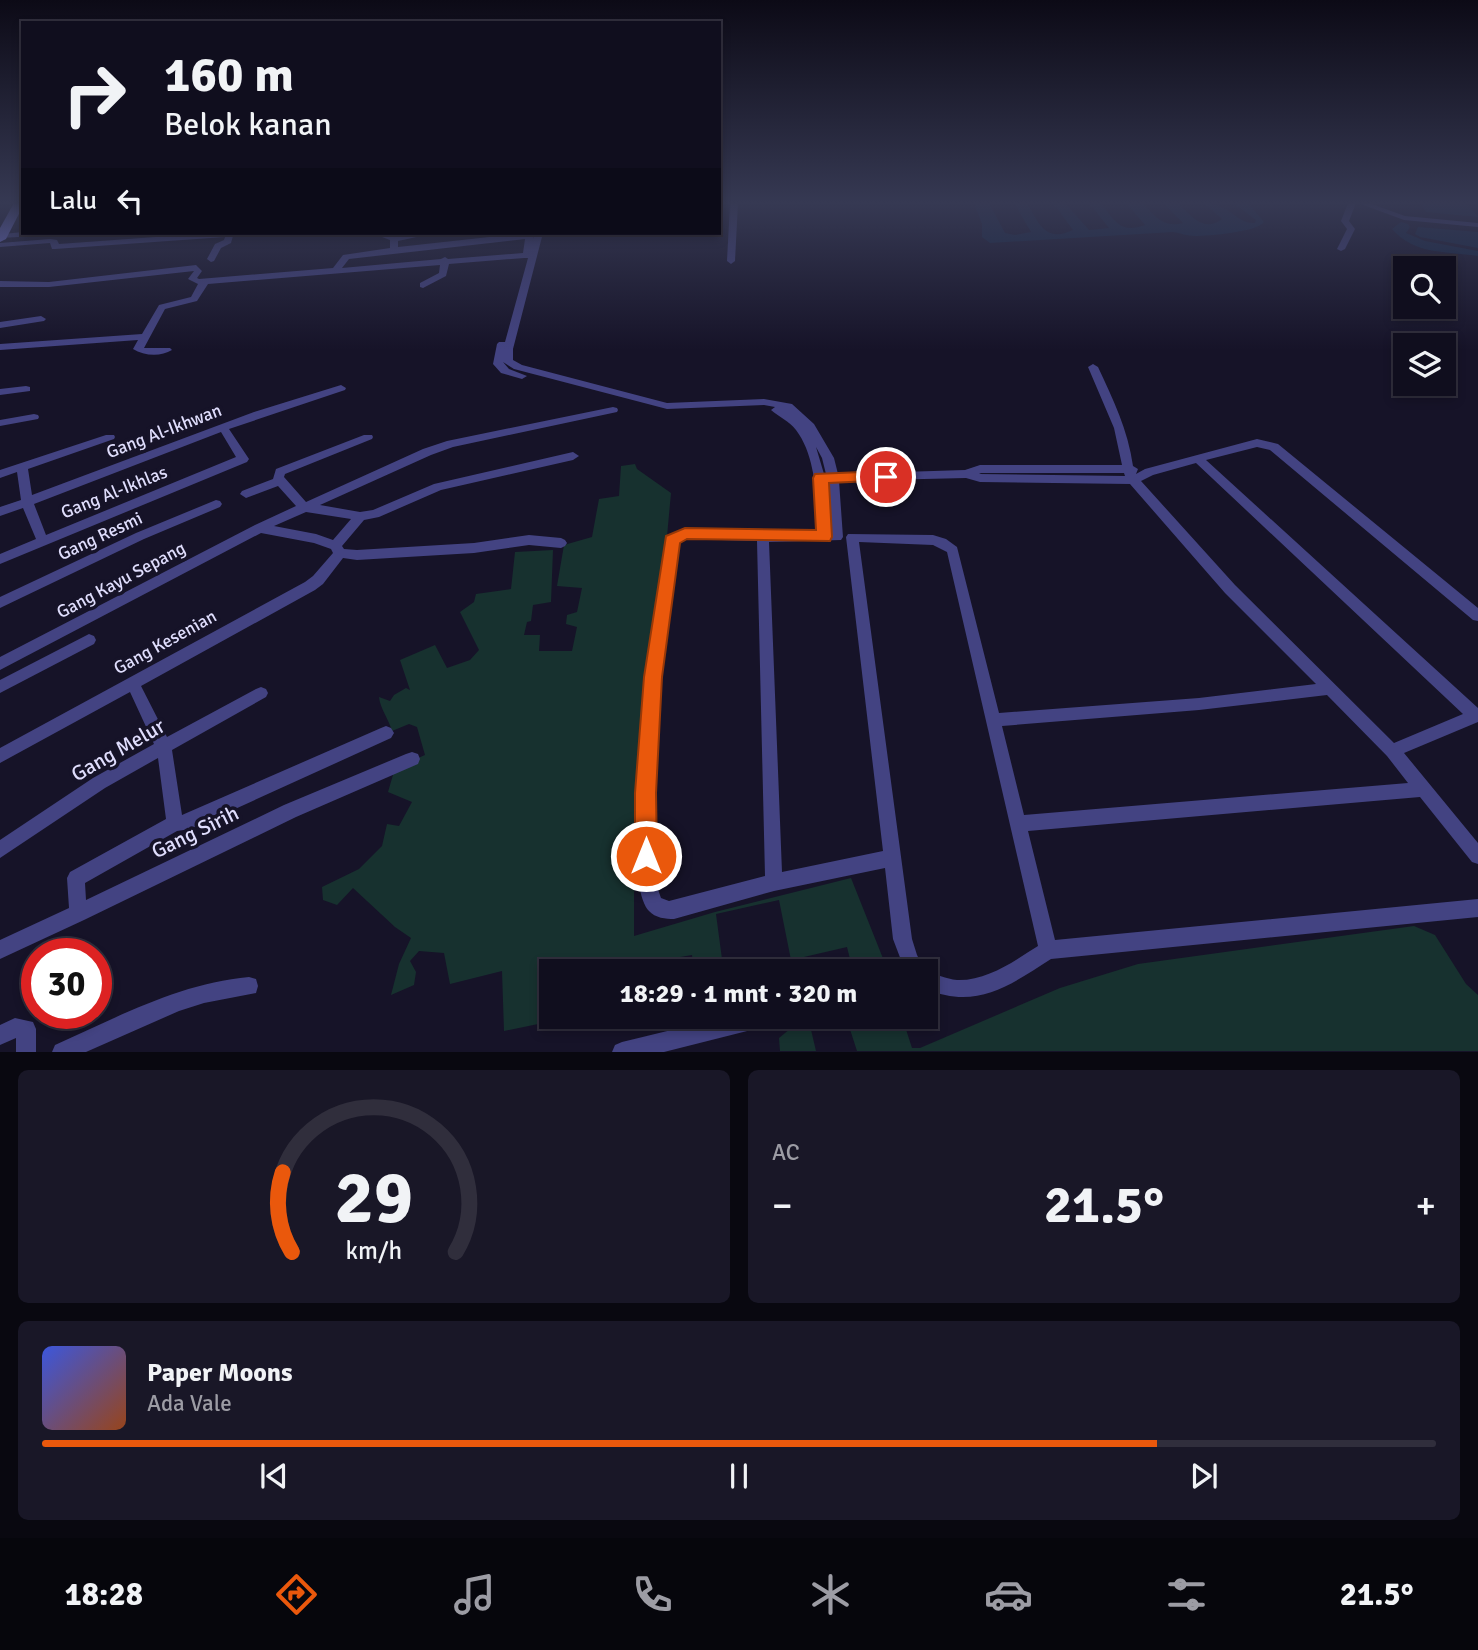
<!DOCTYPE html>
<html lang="id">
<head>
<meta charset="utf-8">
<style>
  :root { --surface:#100e1e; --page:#191727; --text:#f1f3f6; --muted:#9c9ca4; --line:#302e3c; --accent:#ea580c }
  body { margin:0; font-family:Signika,sans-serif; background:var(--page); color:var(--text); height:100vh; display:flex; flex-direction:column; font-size:26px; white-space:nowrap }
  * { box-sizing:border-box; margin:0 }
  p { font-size:23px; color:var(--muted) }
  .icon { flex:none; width:38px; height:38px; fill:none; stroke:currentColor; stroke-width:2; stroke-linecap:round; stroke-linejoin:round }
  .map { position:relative; height:1052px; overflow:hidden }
  .drawer { display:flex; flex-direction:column; gap:18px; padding:18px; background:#090810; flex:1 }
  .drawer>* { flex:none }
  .guide { position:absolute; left:21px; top:21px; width:700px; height:214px; border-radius:0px; box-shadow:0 4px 10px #0003,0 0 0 2px var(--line); background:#100e1e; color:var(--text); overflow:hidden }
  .tools { position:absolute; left:1393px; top:256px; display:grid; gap:14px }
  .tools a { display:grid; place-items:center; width:63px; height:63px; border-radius:0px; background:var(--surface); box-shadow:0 4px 10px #0003,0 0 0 2px var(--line); font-size:35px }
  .speed { position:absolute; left:21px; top:938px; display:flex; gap:14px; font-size:35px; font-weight:700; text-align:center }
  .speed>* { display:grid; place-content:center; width:91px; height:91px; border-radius:50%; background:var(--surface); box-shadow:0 4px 10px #0003,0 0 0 2px var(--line); line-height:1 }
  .speed .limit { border:10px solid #d22; background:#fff; color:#111 }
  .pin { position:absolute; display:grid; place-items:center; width:60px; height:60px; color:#fff; margin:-30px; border:4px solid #fff; border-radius:50%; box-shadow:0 2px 7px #0007 }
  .me { position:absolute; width:77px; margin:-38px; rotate:0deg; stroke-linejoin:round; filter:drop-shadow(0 0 5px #0008) }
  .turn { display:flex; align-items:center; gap:24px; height:147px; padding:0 28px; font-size:32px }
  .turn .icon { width:91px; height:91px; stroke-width:2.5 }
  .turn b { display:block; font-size:49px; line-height:60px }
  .then { display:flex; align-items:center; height:66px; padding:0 28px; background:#0003; gap:14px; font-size:26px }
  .big { font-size:52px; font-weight:800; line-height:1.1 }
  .drawer .tile { flex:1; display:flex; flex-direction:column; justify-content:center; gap:10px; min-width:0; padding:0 24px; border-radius:10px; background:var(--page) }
  .drawer .dial { align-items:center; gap:0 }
  .dial svg { height:182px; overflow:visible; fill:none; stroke:var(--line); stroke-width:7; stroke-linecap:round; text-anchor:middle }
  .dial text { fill:var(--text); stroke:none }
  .song { display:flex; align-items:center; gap:21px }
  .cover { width:84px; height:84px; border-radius:10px; background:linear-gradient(135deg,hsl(230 70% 55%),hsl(20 70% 35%)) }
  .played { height:7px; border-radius:4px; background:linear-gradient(90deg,var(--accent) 80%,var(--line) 80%) }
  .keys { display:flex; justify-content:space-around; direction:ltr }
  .heat { display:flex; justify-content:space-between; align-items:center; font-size:38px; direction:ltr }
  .drawer .tiles { flex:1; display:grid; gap:18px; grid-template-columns:1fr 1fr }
  .tile:last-child { grid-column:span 2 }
  .trip { position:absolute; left:539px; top:959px; width:399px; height:70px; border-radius:0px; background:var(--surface); box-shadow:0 4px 10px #0003,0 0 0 2px var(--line); font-weight:800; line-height:70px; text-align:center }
  .menu { display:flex; height:112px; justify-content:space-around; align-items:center; background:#06060c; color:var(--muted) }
  .menu .icon { width:49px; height:49px }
  .menu .selected { color:var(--accent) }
  .menu b { font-size:32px; color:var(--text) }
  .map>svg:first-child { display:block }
</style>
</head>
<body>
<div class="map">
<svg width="1478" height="1052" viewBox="0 0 1478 1052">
  <rect width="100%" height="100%" fill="#161328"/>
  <g fill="#17312f">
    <path d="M635,464l2,5 34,24 -37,401v42l81,-24 136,-34 37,93h-35l-6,-24 -56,13 -12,-60 -63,14 6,45 13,2 2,6 -10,2 -4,-8 -30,4 -1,-10 -41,7v9h-100v35l-7,4 -1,13 -39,8 -2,-60 -52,13 -6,-31 -25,-2 -9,10 6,11 -2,13 -23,10 8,-31 12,-26 -16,-11 -42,-39 -16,17 -14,-5 -1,-13 37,-18 23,-23 5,-22 12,2 13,-24 -24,-10 7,-24 30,-13 -8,-28 -8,-3 -17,7c-3,-11 -12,-23 -13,-34l11,4 4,-6 12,-7 4,2 -10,-30 35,-15 12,23 23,-8 9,-10 -19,-38 14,-10 2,-8 35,-5 4,-37 38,-2 -2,52 -18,3 -2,16 -4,1 -3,13h16l-1,16h33l5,-24 -11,-3 1,-9 10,-3 5,-24 -25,-2 7,-41 28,-8 7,-38 20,-3 2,-30z"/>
    <polygon points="1414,926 1435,935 1466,984 1478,995 1478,1051 857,1051 846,1017 902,1017 912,1048 920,1048 1060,988 1138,964"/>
    <polygon points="808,1017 816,1051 780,1051 779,1038 790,1029 789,1018"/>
  </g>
  <g fill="#112543">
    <path d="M974,203h15l16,30 10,2 16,-3 -17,-29h13c12,20 18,40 46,27l-20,-27h12l24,27 20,-2 -20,-25h12c14,18 19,31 44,22l-19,-22h16c14,14 21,25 41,20l-20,-20h15c13,13 26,30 44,16l-18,-16c26,0 32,21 51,20l1,-3 -23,-17h15l16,19c-7,10 -55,14 -69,14 -8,0 -15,-3 -22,-4l-183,11 -8,-6v-13z"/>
    <polygon points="1421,203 1467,203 1478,217 1426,212"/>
    <path d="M1401,222l7,2 2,3 -4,6 19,8 53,10v5c-33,-5 -63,-1 -86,-27z"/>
    <polygon points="1418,227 1478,232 1478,248 1420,237 1415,234"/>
  </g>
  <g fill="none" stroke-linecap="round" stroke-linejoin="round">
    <g fill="#434382" fill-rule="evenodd">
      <polygon points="730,203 738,203 735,261 731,264 727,261"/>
      <polygon points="1348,203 1356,203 1349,221 1355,229 1345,249 1341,251 1337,249 1347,229 1341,221"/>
      <polygon points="1358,203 1369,203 1405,216 1478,223 1478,227 1404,220"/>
      <polygon points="23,232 41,234 37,236 0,238 0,234 3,234"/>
      <polygon points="211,233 244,233 233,236 231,243 221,248 214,261 211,262 207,259 215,244 224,240 225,237 55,249 52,249 50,243 0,247 0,243 50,239 57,240 59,244"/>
      <path d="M382,233h8l5,3 23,-3h17l-37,8v6l128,-14h8l-1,6 2,-6h8l-30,116v11l9,5 145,38 97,-4 28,5 22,20 20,34 4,16 127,-4 15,-5h142l-8,-37 -26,-61 5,-3 5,3c15,32 30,63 35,99l5,3 -2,5 9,-5 112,-30 21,5 200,164v13l-5,-1 -203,-170 -13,-3 -51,13 272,248v14l-74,31 74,90v21l-6,-2 -52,-65 -392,34 27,109 423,-41v18l-427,42c-42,27 -75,51 -125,30v-18h-21l-1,-3 -11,-29 -8,-71 -111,23 -100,28c-8,0 -19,-1 -25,-8 -34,-36 9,-313 17,-371l2,-3 17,-7 133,2c-2,-32 -1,-74 -22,-102 -7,-9 -17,-13 -25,-20l4,-3 -11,-2 -97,4 -153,-40 -11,-7 6,7 18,7 -5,3 -21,-6 -8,-9 4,-20 2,-2h6l23,-84h-4l-75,6 -3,12 -23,12 -3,-1v-4l19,-10 1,-8 -232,19 -11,17 -32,8 -21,39h26l2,2c-11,7 -28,6 -39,-1l5,-9 -138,10v-6l142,-10 17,-29 32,-8 7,-13 -10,-5 6,-8 -145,16h-49v-6l49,1 147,-17 6,6 -5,7 2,1 134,-11 10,-13 47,-7v-8l-8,-3zM525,239l-2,14 -75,6 -3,-2 -4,2 -99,9 7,-9zM816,447l6,11 4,16h-2zM1196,463l267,251 -69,29 -159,-158 -94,-104 12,-6zM981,473h143l1,3 -146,-2zM966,478l14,4 150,2 95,109 91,91 -117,14 -200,15 -42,-166 -11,-8 -13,-4 -85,-1 -2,3 37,314 -101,21 -13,-330 72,-2 2,-3 -4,-56zM825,482h2l4,50h-1zM686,539l71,2 8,335 -96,25 -8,-3c-15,-40 -9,-90 -6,-132 5,-75 13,-149 23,-223zM859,542l74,3 14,7 91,394c-24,15 -51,35 -81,34 -11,-1 -21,-6 -32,-9l-8,-16 -5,-16zM1327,695l60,61 21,27 -384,32 -22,-89 197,-16z"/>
      <polygon points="41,316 46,319 44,321 0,328 0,322"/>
      <path d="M341,385l5,3 -1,2 -116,39 20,30 -2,3 -247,102v-10l36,-15 -13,-31 -23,8v-9l21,-7 -4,-28 -17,6v-8l106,-35h8l1,2 -1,2 -86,30 4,26 222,-83zM221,432l15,25 -190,78 -12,-31z"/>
      <polygon points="26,386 30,387 30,391 0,395 0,389"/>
      <path d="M613,407l4,1 1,2 -1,2 -164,35 -22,8 -111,50 40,7 13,-2 61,-26 139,-32 6,4 -6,4 -132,30 -62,27 -15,3 -22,26 2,3 13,1 117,-7 55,-8 32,3 4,2 2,3 -2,3 -4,2 -32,-3 -55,8 -117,7 -14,-2 -20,26 -8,6 -174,96 26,51 89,-48 5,-2 5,2 2,4 -2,4 -94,53 10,65 199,-87 5,-2 5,2 3,5 -3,5 -200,91 -14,2 -92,52 1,17 198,-95 122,-51 6,-2 6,2 2,5 -2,5 -122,53 -212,103 -84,39v-19l69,-32 -2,-30 3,-6 96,-53 -8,-61 -53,30 -105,70v-18l93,-62 61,-34 -24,-52 -130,71v-15l305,-166 8,-6 20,-23 -2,-4 -17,-6 -53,-10 -261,137v-13l255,-132 41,-19 -18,-20 -32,12 -6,-4 2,-3 31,-12 3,-10 88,-34h8l1,2 -1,2 -87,35 -1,3 22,25 117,-53 24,-8zM306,512l45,7 -18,21 -17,-6 -42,-8z"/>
      <polygon points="34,414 38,415 39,417 38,419 0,426 0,420"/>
      <polygon points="216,500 220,501 222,504 220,507 144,539 0,608 0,597 136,533"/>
      <polygon points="89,634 94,636 96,640 94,644 0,693 0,680"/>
      <path d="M249,977l7,2 2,7 -2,7 -52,10 -25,8 -93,41h-34l3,-7c63,-28 125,-62 194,-68z"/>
      <polygon points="725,1017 773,1017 770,1024 763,1027 664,1052 612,1052 615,1045 622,1042"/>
      <polygon points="15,1018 33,1022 36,1029 36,1052 16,1052 16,1038 0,1045 0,1025"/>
    </g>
    <polygon fill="#7e80f2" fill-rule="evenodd" points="14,203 23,203 23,206 6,239 0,242 0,228"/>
  </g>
  <linearGradient id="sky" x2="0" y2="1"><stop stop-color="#0c0a16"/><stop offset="0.58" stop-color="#363953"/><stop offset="1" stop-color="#363953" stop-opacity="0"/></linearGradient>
  <rect width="1478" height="350" fill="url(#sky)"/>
  <polygon fill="#ea580c" stroke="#983908" stroke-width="2" points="886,471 894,477 892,480 829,483 832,537 830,541 687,539 680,543 662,677 656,793 657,856 653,864 646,867 638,864 635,856 635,793 644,677 666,536 685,528 816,530 813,478 815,474"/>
  <g text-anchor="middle" stroke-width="7" stroke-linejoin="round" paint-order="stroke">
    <g font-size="18" fill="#dfddfc" stroke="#161328">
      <text transform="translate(164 431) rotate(-21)" y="6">Gang Al-Ikhwan</text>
      <text transform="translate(114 492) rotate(-22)" y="6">Gang Al-Ikhlas</text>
      <text transform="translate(100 536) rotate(-25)" y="6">Gang Resmi</text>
      <text transform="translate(121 580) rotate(-28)" y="6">Gang Kayu Sepang</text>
      <text transform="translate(165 642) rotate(-29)" y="6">Gang Kesenian</text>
    </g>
    <g font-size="21" fill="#dfddfc" stroke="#161328">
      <text transform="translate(118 750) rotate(-30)" y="7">Gang Melur</text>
      <text transform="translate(195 832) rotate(-26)" y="7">Gang Sirih</text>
    </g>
  </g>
</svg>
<div class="tools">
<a><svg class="icon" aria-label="search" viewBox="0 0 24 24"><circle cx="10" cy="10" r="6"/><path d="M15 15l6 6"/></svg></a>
<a><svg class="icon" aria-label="layers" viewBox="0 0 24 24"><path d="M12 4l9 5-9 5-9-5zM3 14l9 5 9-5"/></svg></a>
</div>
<div class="speed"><div class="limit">30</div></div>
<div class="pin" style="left:886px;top:477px;background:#d93025"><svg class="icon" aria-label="arrive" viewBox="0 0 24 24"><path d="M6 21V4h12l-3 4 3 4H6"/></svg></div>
<svg class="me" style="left:646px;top:856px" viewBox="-20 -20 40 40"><circle r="17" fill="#ea580c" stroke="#fff" stroke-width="3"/><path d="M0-11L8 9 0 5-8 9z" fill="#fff"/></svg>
<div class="trip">18:29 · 1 mnt · 320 m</div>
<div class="guide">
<div class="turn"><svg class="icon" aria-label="right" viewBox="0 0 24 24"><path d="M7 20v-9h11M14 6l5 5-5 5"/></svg><div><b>160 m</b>Belok kanan</div></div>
<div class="then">Lalu<svg class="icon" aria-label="left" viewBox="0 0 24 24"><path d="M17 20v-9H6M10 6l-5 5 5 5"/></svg></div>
</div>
</div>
<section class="drawer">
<div class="tiles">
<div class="tile dial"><svg viewBox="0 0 100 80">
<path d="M14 69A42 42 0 1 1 86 69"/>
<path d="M14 69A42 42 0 0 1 10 34" stroke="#ea580c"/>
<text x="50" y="56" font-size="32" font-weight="700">29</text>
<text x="50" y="72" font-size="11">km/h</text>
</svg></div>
<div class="tile"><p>AC</p>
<div class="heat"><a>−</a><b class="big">21.5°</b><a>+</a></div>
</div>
<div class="tile">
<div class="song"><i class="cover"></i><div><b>Paper Moons</b><p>Ada Vale</p></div></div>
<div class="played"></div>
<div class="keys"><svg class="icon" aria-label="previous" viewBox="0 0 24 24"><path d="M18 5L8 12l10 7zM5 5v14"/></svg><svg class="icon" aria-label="pause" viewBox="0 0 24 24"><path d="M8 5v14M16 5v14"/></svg><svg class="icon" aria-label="next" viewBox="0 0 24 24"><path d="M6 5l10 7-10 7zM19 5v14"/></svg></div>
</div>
</div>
</section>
<nav class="menu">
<b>18:28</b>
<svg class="icon selected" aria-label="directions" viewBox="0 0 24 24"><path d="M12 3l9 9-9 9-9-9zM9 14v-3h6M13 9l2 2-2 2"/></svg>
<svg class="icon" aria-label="music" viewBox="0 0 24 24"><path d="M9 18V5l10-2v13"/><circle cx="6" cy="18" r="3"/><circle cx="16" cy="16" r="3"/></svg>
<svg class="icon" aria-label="phone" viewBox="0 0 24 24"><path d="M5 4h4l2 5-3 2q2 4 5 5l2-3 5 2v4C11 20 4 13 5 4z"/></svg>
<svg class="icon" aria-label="climate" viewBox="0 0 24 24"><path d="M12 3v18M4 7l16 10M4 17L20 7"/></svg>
<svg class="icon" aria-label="car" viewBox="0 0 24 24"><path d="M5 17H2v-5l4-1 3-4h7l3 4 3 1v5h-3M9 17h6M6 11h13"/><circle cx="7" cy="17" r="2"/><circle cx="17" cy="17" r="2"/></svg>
<svg class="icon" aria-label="filters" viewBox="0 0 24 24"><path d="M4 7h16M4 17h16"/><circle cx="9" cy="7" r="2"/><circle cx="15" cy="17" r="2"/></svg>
<b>21.5°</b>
</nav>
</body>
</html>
